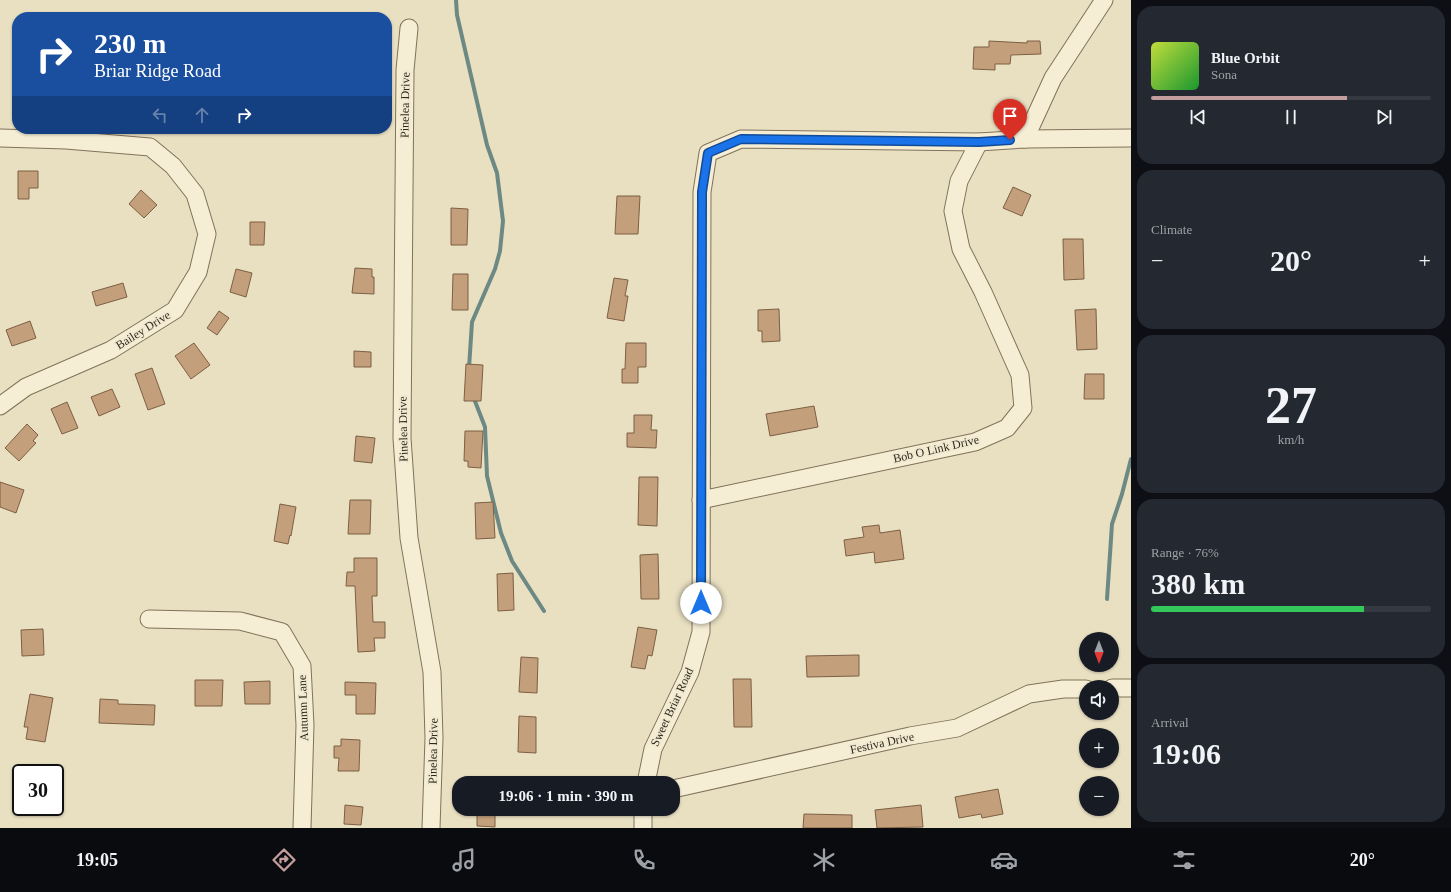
<!DOCTYPE html>
<html lang="en">
<head>
<meta charset="utf-8">
<style>
  :root { --surface:#171b24; --page:#242831; --text:#f1f3f6; --muted:#9ea1a6; --line:#363941; --accent:#c39e9d }
  body { margin:0; font-family:"Times New Roman",serif; background:var(--page); color:var(--text); height:100vh; display:flex; flex-direction:column; font-size:15px; white-space:nowrap }
  * { box-sizing:border-box; margin:0 }
  p { font-size:13px; color:var(--muted) }
  .icon { flex:none; width:22px; height:22px; fill:none; stroke:currentColor; stroke-width:2; stroke-linecap:round; stroke-linejoin:round }
  .map { position:relative; flex:1; overflow:hidden }
  .drawer { display:flex; flex-direction:column; gap:6px; padding:6px; background:#0d0f14; width:320px }
  .drawer>* { flex:none }
  .guide { position:absolute; left:12px; top:12px; width:380px; height:122px; border-radius:16px; box-shadow:0 1px 3px #0004; background:#1a4fa0; color:#fff; overflow:hidden }
  .needle { width:26px; rotate:180deg }
  .tools { position:absolute; left:1079px; top:632px; display:grid; gap:8px }
  .tools a { display:grid; place-items:center; width:40px; height:40px; border-radius:50%; background:var(--surface); box-shadow:0 1px 3px #0004; font-size:20px }
  .speed { position:absolute; left:12px; top:764px; display:flex; gap:8px; font-size:20px; font-weight:700; text-align:center }
  .speed>* { display:grid; place-content:center; width:52px; height:52px; border-radius:50%; background:var(--surface); box-shadow:0 1px 3px #0004; line-height:1 }
  .speed .limit { border:2px solid #111; border-radius:6px; background:#fff; color:#111 }
  .pin { position:absolute; display:grid; place-items:center; width:34px; height:34px; color:#fff; margin:-41px -17px; border-radius:50% 50% 50% 0; rotate:-45deg; box-shadow:0 0 4px #0007 }
  .pin .icon { rotate:45deg }
  .me { position:absolute; width:44px; margin:-22px; rotate:0deg; stroke-linejoin:round; filter:drop-shadow(0 0 3px #0008) }
  .turn { display:flex; align-items:center; gap:14px; height:84px; padding:0 16px; font-size:18px }
  .turn .icon { width:52px; height:52px; stroke-width:2.5 }
  .turn b { display:block; font-size:28px; line-height:34px }
  .lanes { display:flex; align-items:center; height:38px; padding:0 16px; background:#0003; justify-content:center; gap:20px; direction:ltr }
  .lanes .off { opacity:.35 }
  .big { font-size:30px; font-weight:700; line-height:1.1 }
  .drawer .card { flex:1; display:flex; flex-direction:column; justify-content:center; gap:6px; min-width:0; padding:0 14px; border-radius:16px; background:var(--page) }
  .drawer .dial { align-items:center; gap:0 }
  .dial b { font-size:52px; line-height:1 }
  .song { display:flex; align-items:center; gap:12px }
  .cover { width:48px; height:48px; border-radius:6px; background:linear-gradient(135deg,hsl(70 70% 55%),hsl(130 70% 35%)) }
  .played { height:4px; border-radius:2px; background:linear-gradient(90deg,var(--accent) 70%,var(--line) 70%) }
  .keys { display:flex; justify-content:space-around; direction:ltr }
  .heat { display:flex; justify-content:space-between; align-items:center; font-size:22px; direction:ltr }
  .charge { height:6px; border-radius:3px; background:linear-gradient(90deg,#34c759 76%,var(--line) 0) }
  .trip { position:absolute; left:452px; top:776px; width:228px; height:40px; border-radius:16px; background:var(--surface); box-shadow:0 1px 3px #0004; font-weight:700; line-height:40px; text-align:center }
  .tab-bar { display:flex; height:64px; justify-content:space-around; align-items:center; background:#090b0e; color:var(--muted) }
  .tab-bar .icon { width:28px; height:28px }
  .tab-bar .active { color:var(--accent) }
  .tab-bar b { font-size:18px; color:var(--text) }
  main { display:flex; flex:1; min-height:0 }
  .map>svg:first-child { display:block }
</style>
</head>
<body>
<main>
<div class="map">
<svg width="1131" height="828" viewBox="0 0 1131 828">
  <rect width="100%" height="100%" fill="#e9e0c2"/>
  <g fill="none" stroke-linecap="round" stroke-linejoin="round">
    <g stroke="#6c8984" stroke-width="4">
      <polyline points="456,0 457,15 487,145 497,173 503,221 500,251 495,269 472,322 469,368"/>
      <polyline points="473,396 485,427 487,476 501,533 512,561 544,611"/>
      <polyline points="1107,599 1112,524 1122,494 1131,459"/>
    </g>
  </g>
  <g fill="#c39f7b" stroke="#7d5f43">
    <polygon points="989,41 1027,43 1027,41 1040,41 1041,54 1011,55 1010,64 995,64 995,70 973,69 974,47 989,47"/>
    <polygon points="18,171 38,171 38,188 29,188 29,199 18,199"/>
    <polygon points="1013,187 1031,195 1022,216 1003,208"/>
    <polygon points="141,190 157,205 144,218 129,204"/>
    <polygon points="617,196 640,196 638,234 615,234"/>
    <polygon points="451,208 468,209 467,245 451,245"/>
    <polygon points="250,222 265,222 264,245 250,245"/>
    <polygon points="1063,239 1083,239 1084,279 1064,280"/>
    <polygon points="355,268 372,269 372,277 374,277 374,294 352,293"/>
    <polygon points="236,269 252,273 246,297 230,292"/>
    <polygon points="453,274 468,274 468,310 452,310"/>
    <polygon points="614,278 628,280 625,296 628,296 624,321 607,318"/>
    <polygon points="123,283 127,297 96,306 92,292"/>
    <polygon points="779,309 780,341 762,342 762,331 758,331 758,310"/>
    <polygon points="1096,309 1097,349 1077,350 1075,310"/>
    <polygon points="219,311 229,318 217,335 207,328"/>
    <polygon points="30,321 36,338 12,346 6,330"/>
    <polygon points="194,343 210,365 191,379 175,356"/>
    <polygon points="626,343 646,343 646,367 638,367 638,383 622,383 622,369 625,369"/>
    <polygon points="354,351 371,352 371,367 354,367"/>
    <polygon points="466,364 483,365 481,401 464,401"/>
    <polygon points="152,368 165,404 148,410 135,374"/>
    <polygon points="1085,374 1104,374 1104,399 1084,399"/>
    <polygon points="112,389 120,407 99,416 91,397"/>
    <polygon points="67,402 78,428 62,434 51,409"/>
    <polygon points="814,406 818,427 770,436 766,414"/>
    <polygon points="634,415 652,415 651,430 657,430 656,448 627,447 627,433 634,433"/>
    <polygon points="27,424 38,435 33,441 36,443 19,461 5,448"/>
    <polygon points="465,431 483,431 481,468 468,467 468,461 464,461"/>
    <polygon points="356,436 375,438 372,463 354,461"/>
    <polygon points="639,477 658,477 657,526 638,525"/>
    <polygon points="0,482 24,490 16,513 0,507"/>
    <polygon points="350,500 371,500 370,534 348,534"/>
    <polygon points="493,502 495,538 476,539 475,503"/>
    <polygon points="280,504 296,507 291,536 290,535 288,544 274,541"/>
    <polygon points="879,525 880,533 900,530 904,559 875,563 874,552 846,556 844,540 864,537 862,527"/>
    <polygon points="658,554 659,599 641,599 640,555"/>
    <polygon points="354,558 377,558 377,596 372,596 373,622 385,622 385,638 374,638 375,651 358,652 355,586 346,586 347,572 354,572"/>
    <polygon points="513,573 514,610 498,611 497,574"/>
    <polygon points="638,627 657,630 652,656 648,655 645,669 631,667"/>
    <polygon points="43,629 44,655 22,656 21,630"/>
    <polygon points="859,655 859,676 807,677 806,656"/>
    <polygon points="521,657 538,658 537,693 519,692"/>
    <polygon points="733,679 751,679 752,727 734,727"/>
    <polygon points="195,680 223,680 222,706 195,706"/>
    <polygon points="270,681 270,704 245,704 244,682"/>
    <polygon points="345,682 376,683 375,714 356,714 356,695 345,695"/>
    <polygon points="30,694 53,698 45,742 26,739 28,727 24,727"/>
    <polygon points="100,699 118,700 118,704 155,705 154,725 99,723"/>
    <polygon points="519,716 536,717 536,753 518,752"/>
    <polygon points="341,739 360,740 359,771 338,771 339,758 334,758 334,746 341,746"/>
    <polygon points="998,789 1003,814 982,818 981,814 959,818 955,797"/>
    <polygon points="345,805 363,807 361,825 344,824"/>
    <polygon points="921,805 923,827 877,828 875,810"/>
    <polygon points="477,809 495,809 495,827 477,826"/>
    <polygon points="804,814 852,815 852,828 803,828"/>
  </g>
  <g fill="none" stroke-linecap="round" stroke-linejoin="round">
    <g stroke="#81725b" stroke-width="19">
      <g id="minor">
        <polyline points="409,28 405,70 402,438 409,538 432,672 434,738 431,828"/>
        <polyline points="0,138 66,140 150,147 173,166 195,194 207,234 198,272 175,310 111,350 26,387 0,406"/>
        <polyline points="1025,139 1053,78 1104,0"/>
        <polyline points="701,500 975,442 1007,428 1023,408 1020,375 983,292 961,249 953,211 959,181 979,142"/>
        <polyline points="149,619 240,621 282,632 302,666 305,725 302,828"/>
        <polyline points="1112,688 1131,688"/>
        <polyline points="646,783 653,749 690,672 701,632 702,192 708,153 741,139 979,142 1025,139 1131,138"/>
        <polyline points="673,789 910,736 957,728 1029,694 1063,689 1086,689"/>
        <polyline points="643,828 643,809"/>
      </g>
    </g>
    <use href="#minor" stroke="#f5edd4" stroke-width="17"/>
  </g>
  <g fill="none" stroke-linecap="round" stroke-linejoin="round">
    <g stroke="#114b97" stroke-width="10">
      <polyline id="route" points="701,603 702,192 708,153 741,139 979,142 1010,140"/>
    </g>
    <use href="#route" stroke="#1a73e8" stroke-width="7"/>
  </g>
  <g text-anchor="middle" stroke-width="4" stroke-linejoin="round" paint-order="stroke">
    <g font-size="12" fill="#32291e" stroke="#f1ead1">
      <text transform="translate(405 105) rotate(-89)" y="4">Pinelea Drive</text>
      <text transform="translate(143 330) rotate(-32)" y="4">Bailey Drive</text>
      <text transform="translate(403 429) rotate(-91)" y="4">Pinelea Drive</text>
      <text transform="translate(936 449) rotate(-13)" y="4">Bob O Link Drive</text>
      <text transform="translate(672 707) rotate(-65)" y="4">Sweet Briar Road</text>
      <text transform="translate(303 708) rotate(-92)" y="4">Autumn Lane</text>
      <text transform="translate(882 743) rotate(-12)" y="4">Festiva Drive</text>
      <text transform="translate(433 751) rotate(-89)" y="4">Pinelea Drive</text>
    </g>
  </g>
</svg>
<div class="tools">
<a><svg class="needle" viewBox="-14 -14 28 28"><path d="M0-13l5 13h-10z" fill="#e53935"/><path d="M0 13l5-13h-10z" fill="#9ea1a6"/></svg></a>
<a><svg class="icon" aria-label="sound" viewBox="0 0 24 24"><path d="M4 9h4l5-4v14l-5-4H4zM17 9q2 3 0 6"/></svg></a>
<a>+</a>
<a>−</a>
</div>
<div class="speed"><div class="limit">30</div></div>
<div class="pin" style="left:1010px;top:140px;background:#d93025"><svg class="icon" aria-label="arrive" viewBox="0 0 24 24"><path d="M6 21V4h12l-3 4 3 4H6"/></svg></div>
<svg class="me" style="left:701px;top:603px" viewBox="-20 -20 40 40"><circle r="19" fill="#fff"/><path d="M0-13L10 11 0 6-10 11z" fill="#1a73e8"/></svg>
<div class="trip">19:06 · 1 min · 390 m</div>
<div class="guide">
<div class="turn"><svg class="icon" aria-label="right" viewBox="0 0 24 24"><path d="M7 20v-9h11M14 6l5 5-5 5"/></svg><div><b>230 m</b>Briar Ridge Road</div></div>
<div class="lanes"><svg class="icon off" aria-label="left" viewBox="0 0 24 24"><path d="M17 20v-9H6M10 6l-5 5 5 5"/></svg><svg class="icon off" aria-label="ahead" viewBox="0 0 24 24"><path d="M12 20V5M6 11l6-6 6 6"/></svg><svg class="icon" aria-label="right" viewBox="0 0 24 24"><path d="M7 20v-9h11M14 6l5 5-5 5"/></svg></div>
</div>
</div>
<section class="drawer">
<div class="card">
<div class="song"><i class="cover"></i><div><b>Blue Orbit</b><p>Sona</p></div></div>
<div class="played"></div>
<div class="keys"><svg class="icon" aria-label="previous" viewBox="0 0 24 24"><path d="M18 5L8 12l10 7zM5 5v14"/></svg><svg class="icon" aria-label="pause" viewBox="0 0 24 24"><path d="M8 5v14M16 5v14"/></svg><svg class="icon" aria-label="next" viewBox="0 0 24 24"><path d="M6 5l10 7-10 7zM19 5v14"/></svg></div>
</div>
<div class="card"><p>Climate</p>
<div class="heat"><a>−</a><b class="big">20°</b><a>+</a></div>
</div>
<div class="card dial"><b>27</b><p>km/h</p></div>
<div class="card"><p>Range · 76%</p><b class="big">380 km</b><div class="charge"></div></div>
<div class="card"><p>Arrival</p><b class="big">19:06</b></div>
</section>
</main>
<nav class="tab-bar">
<b>19:05</b>
<svg class="icon active" aria-label="directions" viewBox="0 0 24 24"><path d="M12 3l9 9-9 9-9-9zM9 14v-3h6M13 9l2 2-2 2"/></svg>
<svg class="icon" aria-label="music" viewBox="0 0 24 24"><path d="M9 18V5l10-2v13"/><circle cx="6" cy="18" r="3"/><circle cx="16" cy="16" r="3"/></svg>
<svg class="icon" aria-label="phone" viewBox="0 0 24 24"><path d="M5 4h4l2 5-3 2q2 4 5 5l2-3 5 2v4C11 20 4 13 5 4z"/></svg>
<svg class="icon" aria-label="climate" viewBox="0 0 24 24"><path d="M12 3v18M4 7l16 10M4 17L20 7"/></svg>
<svg class="icon" aria-label="car" viewBox="0 0 24 24"><path d="M5 17H2v-5l4-1 3-4h7l3 4 3 1v5h-3M9 17h6M6 11h13"/><circle cx="7" cy="17" r="2"/><circle cx="17" cy="17" r="2"/></svg>
<svg class="icon" aria-label="filters" viewBox="0 0 24 24"><path d="M4 7h16M4 17h16"/><circle cx="9" cy="7" r="2"/><circle cx="15" cy="17" r="2"/></svg>
<b>20°</b>
</nav>
</body>
</html>
